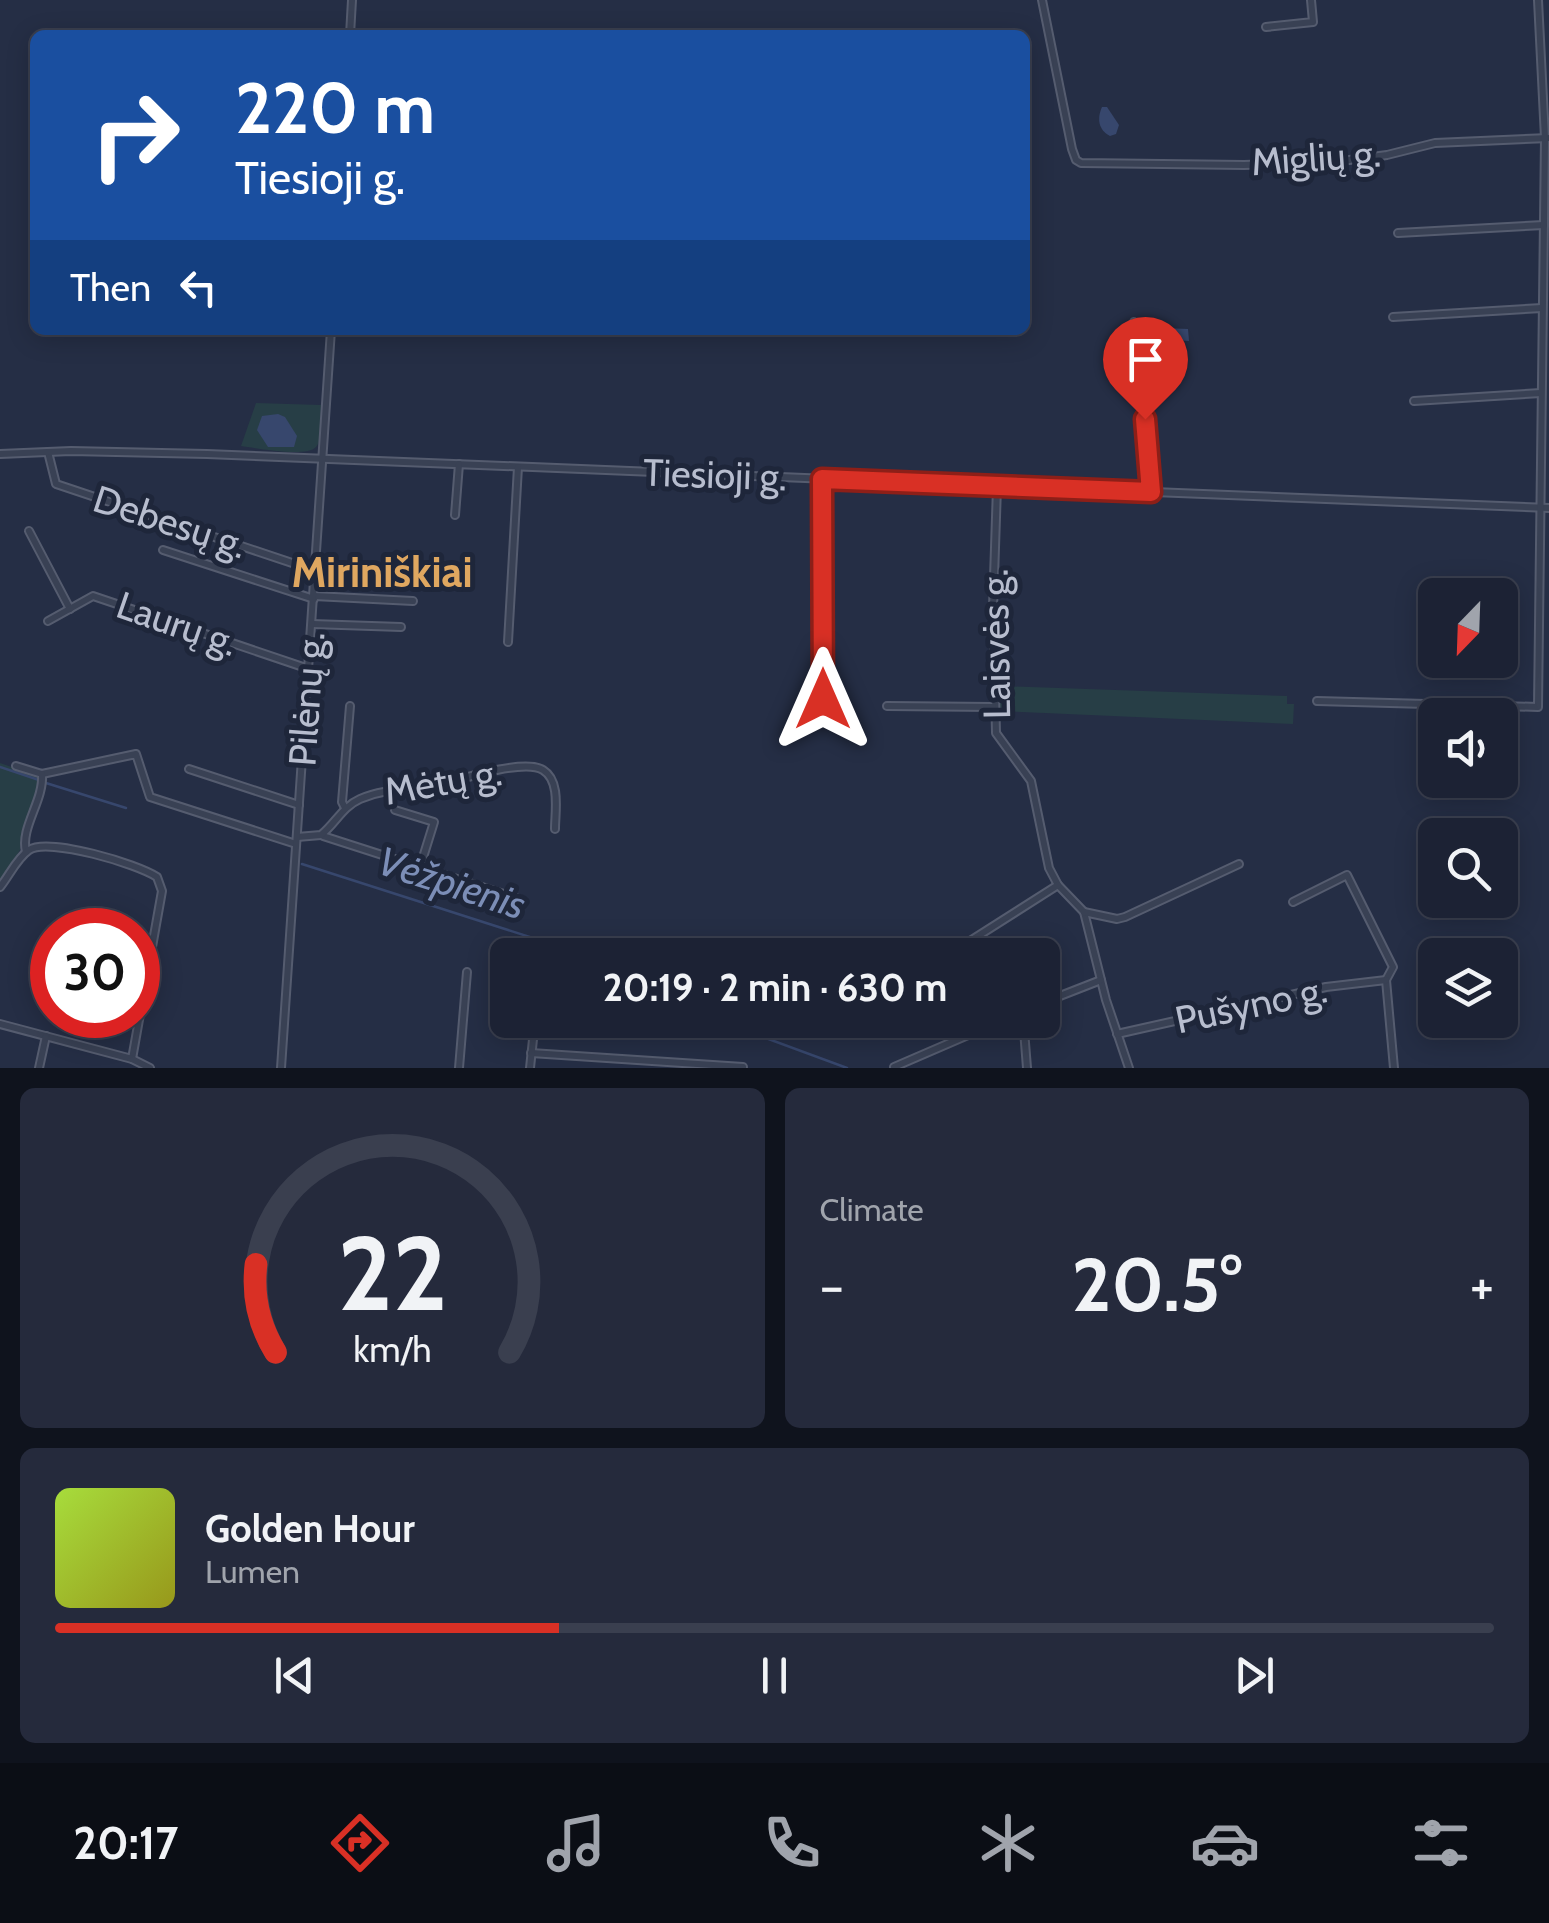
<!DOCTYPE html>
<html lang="en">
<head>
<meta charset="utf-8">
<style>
  :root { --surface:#1c2234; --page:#252a3c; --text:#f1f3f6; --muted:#a0a4ac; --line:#3a3f4f; --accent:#d93025 }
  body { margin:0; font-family:Cabin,sans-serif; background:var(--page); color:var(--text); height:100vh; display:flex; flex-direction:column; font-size:38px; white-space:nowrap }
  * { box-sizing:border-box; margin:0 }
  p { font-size:32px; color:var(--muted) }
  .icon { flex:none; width:55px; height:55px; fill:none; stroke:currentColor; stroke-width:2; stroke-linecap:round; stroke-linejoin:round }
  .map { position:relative; height:1068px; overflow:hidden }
  .details { display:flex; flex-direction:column; gap:20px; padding:20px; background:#0f131d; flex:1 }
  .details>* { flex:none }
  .guide { position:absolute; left:30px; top:30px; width:1000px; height:305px; border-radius:15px; box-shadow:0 5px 25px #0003,0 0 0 2px var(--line); background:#1a4fa0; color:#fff; overflow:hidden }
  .needle { width:65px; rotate:203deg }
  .fabs { position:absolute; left:1418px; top:578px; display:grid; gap:20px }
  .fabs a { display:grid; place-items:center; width:100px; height:100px; border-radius:15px; background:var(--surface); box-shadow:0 5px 25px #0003,0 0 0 2px var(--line); font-size:50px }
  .speed { position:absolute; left:30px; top:908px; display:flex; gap:20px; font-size:50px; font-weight:700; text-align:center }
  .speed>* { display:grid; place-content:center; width:130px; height:130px; border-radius:50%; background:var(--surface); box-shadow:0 5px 25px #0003,0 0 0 2px var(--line); line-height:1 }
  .speed .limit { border:15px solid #d22; background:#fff; color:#111 }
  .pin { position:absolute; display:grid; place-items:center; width:85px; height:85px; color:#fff; margin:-102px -42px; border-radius:50% 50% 50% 0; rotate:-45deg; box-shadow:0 0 10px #0007 }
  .pin .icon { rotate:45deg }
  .me { position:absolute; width:110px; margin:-55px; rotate:0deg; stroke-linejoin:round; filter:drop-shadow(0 0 8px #0008) }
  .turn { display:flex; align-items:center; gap:35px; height:210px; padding:0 40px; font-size:45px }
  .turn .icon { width:130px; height:130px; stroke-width:2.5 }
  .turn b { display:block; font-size:70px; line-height:85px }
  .then { display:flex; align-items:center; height:95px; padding:0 40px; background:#0003; gap:20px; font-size:38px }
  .big { font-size:75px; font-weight:700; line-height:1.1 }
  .details .tile { flex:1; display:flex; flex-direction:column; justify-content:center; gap:15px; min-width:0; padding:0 35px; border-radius:15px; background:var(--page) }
  .details .dial { align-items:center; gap:0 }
  .dial svg { height:260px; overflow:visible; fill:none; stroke:var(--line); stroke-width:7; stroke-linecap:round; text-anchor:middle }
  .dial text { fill:var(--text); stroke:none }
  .song { display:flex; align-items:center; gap:30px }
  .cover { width:120px; height:120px; border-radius:15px; background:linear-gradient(135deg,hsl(80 70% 55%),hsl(60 70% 35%)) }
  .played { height:10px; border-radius:5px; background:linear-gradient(90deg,var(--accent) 35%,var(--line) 35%) }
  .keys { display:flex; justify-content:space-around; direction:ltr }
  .heat { display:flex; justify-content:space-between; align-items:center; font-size:55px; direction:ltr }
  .details .tiles { flex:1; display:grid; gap:20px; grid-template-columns:1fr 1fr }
  .tile:last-child { grid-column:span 2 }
  .trip { position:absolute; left:490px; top:938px; width:570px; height:100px; border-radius:15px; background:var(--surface); box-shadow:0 5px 25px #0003,0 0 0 2px var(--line); font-weight:700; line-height:100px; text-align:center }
  .dock { display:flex; height:160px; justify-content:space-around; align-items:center; background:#0b0e15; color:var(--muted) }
  .dock .icon { width:70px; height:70px }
  .dock .selected { color:var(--accent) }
  .dock b { font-size:45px; color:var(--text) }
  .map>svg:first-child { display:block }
</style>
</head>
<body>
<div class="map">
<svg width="1549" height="1068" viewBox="0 0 1549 1068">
  <rect width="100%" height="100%" fill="#252e45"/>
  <g fill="#273e46">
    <path d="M256,403l65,2c-1,10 3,33 -5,42 -10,11 -60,1 -75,-1z"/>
    <polygon points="1000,686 1287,696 1287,704 1294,704 1293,724 999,711"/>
    <polygon points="0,763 41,777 41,781 21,839 20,850 0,881"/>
  </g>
  <g fill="#37476d">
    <path d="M1102,107h5l12,18 -3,9 -6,2c-12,-6 -13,-18 -8,-29z"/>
    <polygon points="1164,328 1188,329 1189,341 1175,340 1171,348 1165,349 1161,346"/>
    <polygon points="278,414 285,417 297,436 294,447 268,447 257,430 262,416"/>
  </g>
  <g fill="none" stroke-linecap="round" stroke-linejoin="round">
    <g stroke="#37476d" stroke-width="2.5">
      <polyline points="0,767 39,780"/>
      <polyline points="46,783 126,808"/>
      <polyline points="302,864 586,955"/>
      <polyline points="717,1020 847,1068"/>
    </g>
    <g stroke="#555c6f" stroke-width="10">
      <g id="street">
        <polyline points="1042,0 1072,149 1076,160 1081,163 1244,165 1334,162 1387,155 1435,143 1549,138"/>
        <polyline points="1266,27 1313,22 1311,0"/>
        <polyline points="350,35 352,0"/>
        <polyline points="1398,233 1544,225"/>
        <polyline points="1393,317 1542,308"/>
        <polyline points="1134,322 1151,492"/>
        <polyline points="1414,401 1541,393"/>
        <polyline points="48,452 56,484 316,571"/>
        <polyline points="0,454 71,451 207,454 1549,508"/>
        <polyline points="821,479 823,699"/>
        <polyline points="997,487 993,608 996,733 1031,781 1049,868 1058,885 1084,912 1106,1000 1129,1068"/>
        <polyline points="455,515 459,464"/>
        <polyline points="29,531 70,609"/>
        <polyline points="163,550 314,599"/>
        <polyline points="314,596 413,601"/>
        <polyline points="48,621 93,596 309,669"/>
        <polyline points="312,624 401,627"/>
        <polyline points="508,642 518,467"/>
        <polyline points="1317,701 1538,707 1545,138 1538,0"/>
        <polyline points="887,706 993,707"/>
        <polyline points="16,766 42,774 136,754 150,797 296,844"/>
        <polyline points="189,769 299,805"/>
        <polyline points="345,808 342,802 350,706"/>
        <polyline points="395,810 434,822 420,867"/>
        <polyline points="323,836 519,899"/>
        <path d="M297,837l24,-2c15,-12 21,-28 39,-36 29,-13 51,-6 77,-13 21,-6 87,-28 106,-16 18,11 12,42 12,59"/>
        <path d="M26,852c-6,-25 18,-51 16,-78"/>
        <path d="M0,887c9,-11 17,-29 29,-37 19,-13 109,14 128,27l5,14 -30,168"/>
        <polyline points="1293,902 1347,875 1393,967 1386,980 1394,1068"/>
        <polyline points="1084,912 1117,919 1125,917 1239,864"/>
        <polyline points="886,955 889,947 915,955"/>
        <polyline points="948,955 1058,885"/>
        <polyline points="1042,1003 1101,980"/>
        <polyline points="1017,1020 1024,1030 1027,1068"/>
        <polyline points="0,1024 132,1059 150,1068"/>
        <polyline points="1117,1034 1326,987 1386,980"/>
        <polyline points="531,1053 743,1067"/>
        <polyline points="894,1067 1003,1020"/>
        <polyline points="39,1068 46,1036"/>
        <polyline points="281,1068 331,330"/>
        <polyline points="459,1068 467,972"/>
        <polyline points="530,1068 535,1020"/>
      </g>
    </g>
    <use href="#street" stroke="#394154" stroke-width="6"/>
  </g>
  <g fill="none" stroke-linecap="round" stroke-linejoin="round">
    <g stroke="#8d1f18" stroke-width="25">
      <polyline id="route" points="823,699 822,479 1151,492 1145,419"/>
    </g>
    <use href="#route" stroke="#d93025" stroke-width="18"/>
  </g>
  <g text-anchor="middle" stroke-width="10" stroke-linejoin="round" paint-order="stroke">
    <g font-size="38" fill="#b7bdce" stroke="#1e263a">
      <text transform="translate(1316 158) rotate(-4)" y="13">Miglių g.</text>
      <text transform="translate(715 475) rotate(2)" y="13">Tiesioji g.</text>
      <text transform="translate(170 522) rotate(18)" y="13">Debesų g.</text>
      <text transform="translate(177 624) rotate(19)" y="13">Laurų g.</text>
      <text transform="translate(996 644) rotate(-91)" y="13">Laisvės g.</text>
      <text transform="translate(307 699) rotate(-86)" y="13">Pilėnų g.</text>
      <text transform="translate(443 782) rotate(-10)" y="13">Mėtų g.</text>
      <text transform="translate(1251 1005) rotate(-12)" y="13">Pušyno g.</text>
    </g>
    <g font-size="40" font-style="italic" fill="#7c8eb7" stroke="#1e263a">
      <text transform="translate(452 883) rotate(18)" y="14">Vėžpienis</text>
    </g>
    <g font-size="42" font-weight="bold" fill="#dfa760" stroke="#1e263a">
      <text x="382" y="587">Miriniškiai</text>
    </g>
  </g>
</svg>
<div class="fabs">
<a><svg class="needle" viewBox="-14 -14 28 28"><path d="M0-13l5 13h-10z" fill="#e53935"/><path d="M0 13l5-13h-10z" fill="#a0a4ac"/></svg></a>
<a><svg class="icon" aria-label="sound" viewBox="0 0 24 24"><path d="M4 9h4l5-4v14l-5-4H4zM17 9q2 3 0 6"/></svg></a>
<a><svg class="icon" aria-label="search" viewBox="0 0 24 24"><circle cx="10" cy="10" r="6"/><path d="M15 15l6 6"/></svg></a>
<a><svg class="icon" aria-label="layers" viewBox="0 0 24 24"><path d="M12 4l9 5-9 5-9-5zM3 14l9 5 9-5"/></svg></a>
</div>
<div class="speed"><div class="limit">30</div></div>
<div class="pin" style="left:1145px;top:419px;background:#d93025"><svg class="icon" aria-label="arrive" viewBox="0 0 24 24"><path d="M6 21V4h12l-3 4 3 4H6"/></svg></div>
<svg class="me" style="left:823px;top:699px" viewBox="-20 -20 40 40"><path d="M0-17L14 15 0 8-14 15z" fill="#d93025" stroke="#fff" stroke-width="4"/></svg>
<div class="trip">20:19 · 2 min · 630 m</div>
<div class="guide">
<div class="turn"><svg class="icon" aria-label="right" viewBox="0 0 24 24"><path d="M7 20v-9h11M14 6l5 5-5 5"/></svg><div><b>220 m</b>Tiesioji g.</div></div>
<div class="then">Then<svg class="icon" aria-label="left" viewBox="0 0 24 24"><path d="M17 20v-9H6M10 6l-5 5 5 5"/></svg></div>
</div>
</div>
<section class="details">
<div class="tiles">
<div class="tile dial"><svg viewBox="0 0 100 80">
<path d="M14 69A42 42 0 1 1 86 69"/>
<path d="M14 69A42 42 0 0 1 8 42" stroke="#d93025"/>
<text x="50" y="56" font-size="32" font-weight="700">22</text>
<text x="50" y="72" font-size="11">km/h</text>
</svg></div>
<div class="tile"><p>Climate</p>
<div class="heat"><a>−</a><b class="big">20.5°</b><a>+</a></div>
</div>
<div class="tile">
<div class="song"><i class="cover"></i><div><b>Golden Hour</b><p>Lumen</p></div></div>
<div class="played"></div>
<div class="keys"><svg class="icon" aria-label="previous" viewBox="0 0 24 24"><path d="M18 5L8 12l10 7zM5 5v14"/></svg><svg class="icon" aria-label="pause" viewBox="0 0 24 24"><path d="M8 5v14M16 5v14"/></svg><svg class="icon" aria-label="next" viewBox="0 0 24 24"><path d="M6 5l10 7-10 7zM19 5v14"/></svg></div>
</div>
</div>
</section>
<nav class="dock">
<b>20:17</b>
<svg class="icon selected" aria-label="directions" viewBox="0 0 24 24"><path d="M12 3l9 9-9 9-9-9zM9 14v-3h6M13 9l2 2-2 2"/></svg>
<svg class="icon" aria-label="music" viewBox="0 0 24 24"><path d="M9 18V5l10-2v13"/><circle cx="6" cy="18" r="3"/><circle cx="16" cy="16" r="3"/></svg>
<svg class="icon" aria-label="phone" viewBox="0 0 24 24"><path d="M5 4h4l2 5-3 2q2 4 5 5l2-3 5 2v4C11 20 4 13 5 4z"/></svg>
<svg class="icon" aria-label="climate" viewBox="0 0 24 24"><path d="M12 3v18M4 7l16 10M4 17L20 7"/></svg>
<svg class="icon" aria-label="car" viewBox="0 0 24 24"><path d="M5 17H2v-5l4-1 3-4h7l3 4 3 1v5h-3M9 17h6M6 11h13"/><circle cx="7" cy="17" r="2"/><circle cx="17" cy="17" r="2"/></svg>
<svg class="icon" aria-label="filters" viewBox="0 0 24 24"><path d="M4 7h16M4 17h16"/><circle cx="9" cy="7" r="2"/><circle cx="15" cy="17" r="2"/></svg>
</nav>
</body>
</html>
